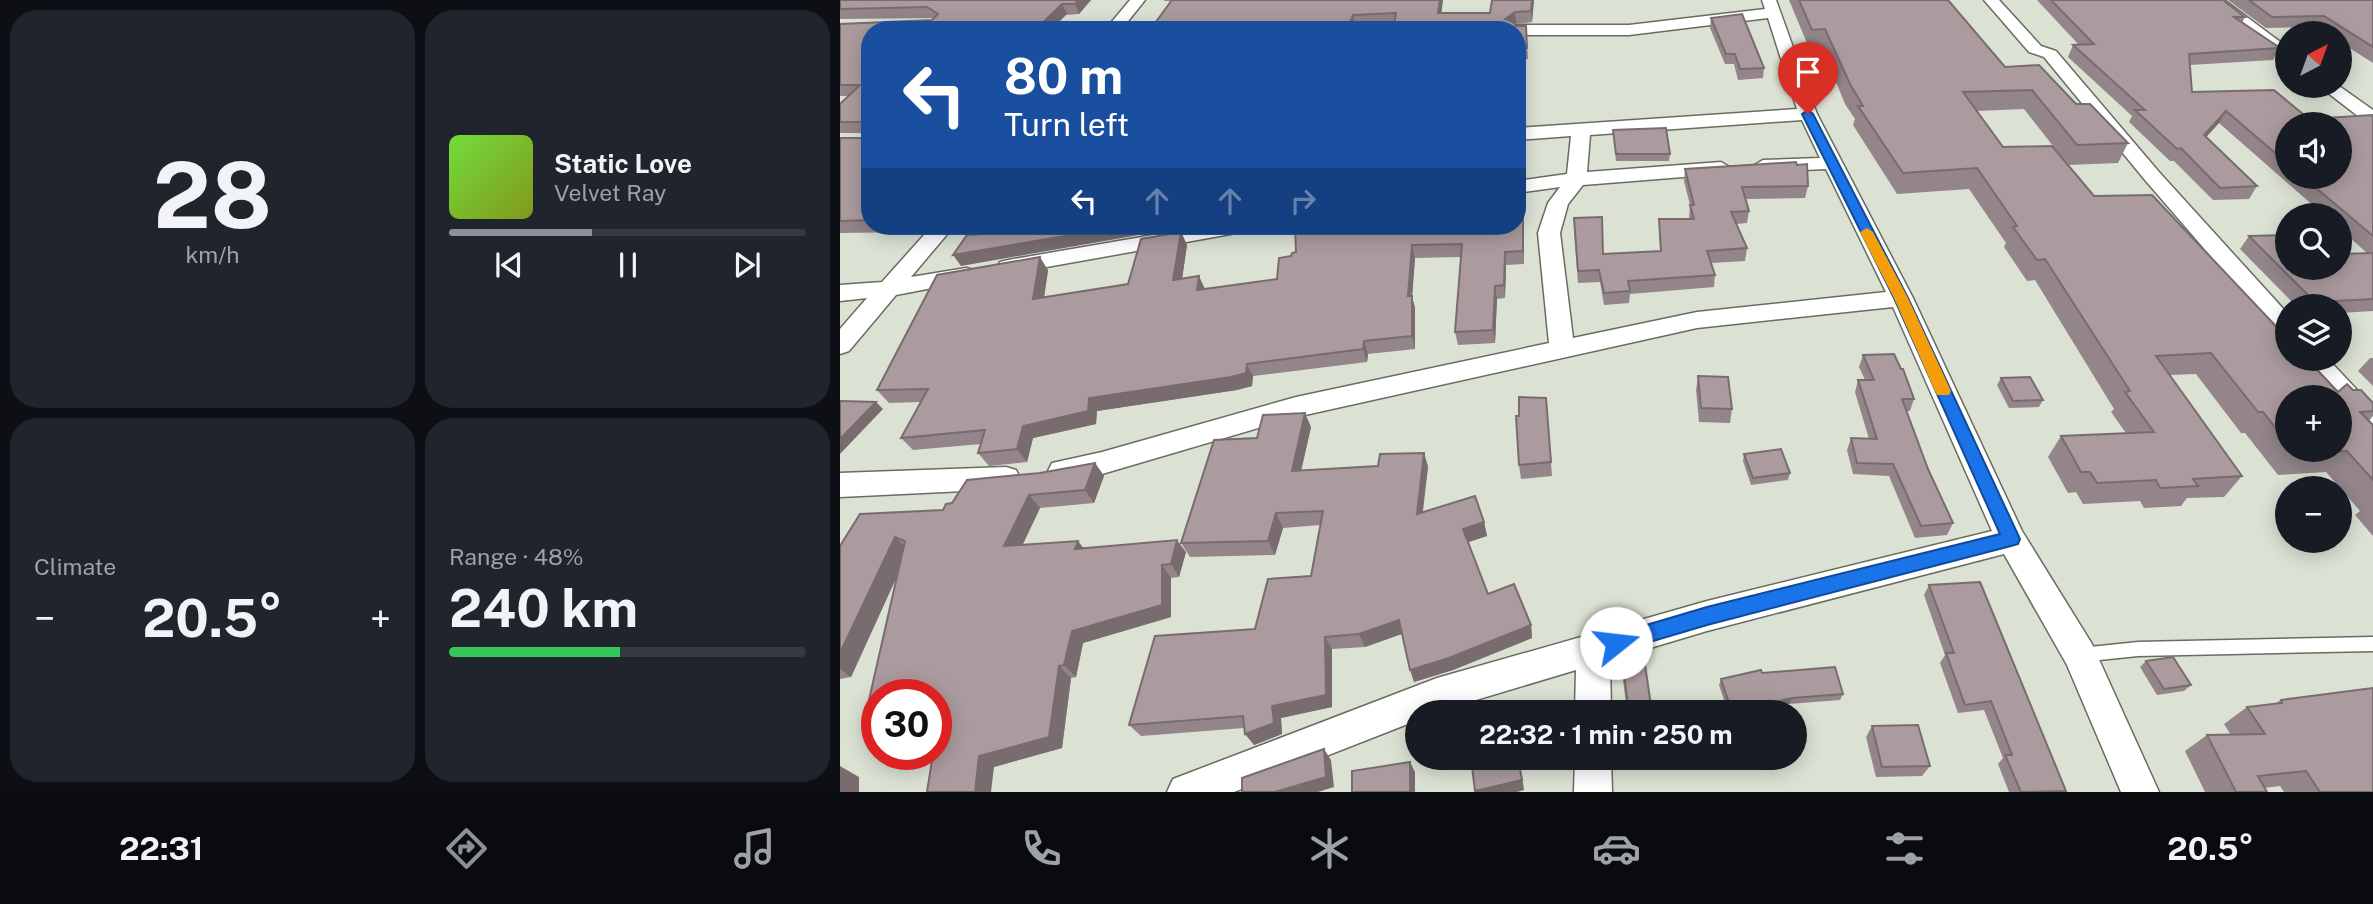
<!DOCTYPE html>
<html lang="en">
<head>
<meta charset="utf-8">
<style>
  :root { --surface:#171b24; --page:#20242c; --text:#f1f3f6; --muted:#9ea1a6; --line:#363941; --accent:#8c9099 }
  body { margin:0; font-family:"Public Sans",sans-serif; background:var(--page); color:var(--text); height:100vh; display:flex; flex-direction:column; font-size:26px; white-space:nowrap }
  * { box-sizing:border-box; margin:0 }
  p { font-size:23px; color:var(--muted) }
  .icon { flex:none; width:38px; height:38px; fill:none; stroke:currentColor; stroke-width:2; stroke-linecap:round; stroke-linejoin:round }
  .map { position:relative; flex:1; overflow:hidden }
  .drawer { display:flex; flex-direction:column; gap:10px; padding:10px; background:#0d0f14; width:840px }
  .drawer>* { flex:none }
  .guide { position:absolute; left:21px; top:21px; width:665px; height:214px; border-radius:28px; box-shadow:0 4px 18px #0003; background:#1a4fa0; color:#fff; overflow:hidden }
  .needle { width:46px; rotate:41deg }
  .tools { position:absolute; left:1435px; top:21px; display:grid; gap:14px }
  .tools a { display:grid; place-items:center; width:77px; height:77px; border-radius:50%; background:var(--surface); box-shadow:0 4px 18px #0003; font-size:35px }
  .speed { position:absolute; left:21px; top:679px; display:flex; gap:14px; font-size:35px; font-weight:700; text-align:center }
  .speed>* { display:grid; place-content:center; width:91px; height:91px; border-radius:50%; background:var(--surface); box-shadow:0 4px 18px #0003; line-height:1 }
  .speed .limit { border:10px solid #d22; background:#fff; color:#111 }
  .pin { position:absolute; display:grid; place-items:center; width:60px; height:60px; color:#fff; margin:-72px -30px; border-radius:50% 50% 50% 0; rotate:-45deg; box-shadow:0 0 7px #0007 }
  .pin .icon { rotate:45deg }
  .me { position:absolute; width:77px; margin:-38px; rotate:74deg; stroke-linejoin:round; filter:drop-shadow(0 0 5px #0008) }
  .turn { display:flex; align-items:center; gap:24px; height:147px; padding:0 28px; font-size:32px }
  .turn .icon { width:91px; height:91px; stroke-width:2.5 }
  .turn b { display:block; font-size:49px; line-height:60px }
  .lanes { display:flex; align-items:center; height:66px; padding:0 28px; background:#0003; justify-content:center; gap:35px; direction:ltr }
  .lanes .off { opacity:.35 }
  .big { font-size:52px; font-weight:700; line-height:1.1 }
  .drawer .widget { flex:1; display:flex; flex-direction:column; justify-content:center; gap:10px; min-width:0; padding:0 24px; border-radius:28px; background:var(--page) }
  .drawer .dial { align-items:center; gap:0 }
  .dial b { font-size:91px; line-height:1 }
  .song { display:flex; align-items:center; gap:21px }
  .cover { width:84px; height:84px; border-radius:10px; background:linear-gradient(135deg,hsl(100 70% 55%),hsl(70 70% 35%)) }
  .played { height:7px; border-radius:4px; background:linear-gradient(90deg,var(--accent) 40%,var(--line) 40%) }
  .keys { display:flex; justify-content:space-around; direction:ltr }
  .heat { display:flex; justify-content:space-between; align-items:center; font-size:38px; direction:ltr }
  .charge { height:10px; border-radius:5px; background:linear-gradient(90deg,#34c759 48%,var(--line) 0) }
  .drawer .tiles { flex:1; display:grid; gap:10px; grid-template-columns:repeat(2,1fr) }
  .trip { position:absolute; left:565px; top:700px; width:402px; height:70px; border-radius:35px; background:var(--surface); box-shadow:0 4px 18px #0003; font-weight:700; line-height:70px; text-align:center }
  .menu { display:flex; height:112px; justify-content:space-around; align-items:center; background:#090b0e; color:var(--muted) }
  .menu .icon { width:49px; height:49px }
  .menu .on { color:var(--accent) }
  .menu b { font-size:32px; color:var(--text) }
  main { display:flex; flex:1; min-height:0 }
  .map>svg:first-child { display:block }
</style>
</head>
<body>
<main>
<section class="drawer">
<div class="tiles">
<div class="widget dial"><b>28</b><p>km/h</p></div>
<div class="widget">
<div class="song"><i class="cover"></i><div><b>Static Love</b><p>Velvet Ray</p></div></div>
<div class="played"></div>
<div class="keys"><svg class="icon" aria-label="previous" viewBox="0 0 24 24"><path d="M18 5L8 12l10 7zM5 5v14"/></svg><svg class="icon" aria-label="pause" viewBox="0 0 24 24"><path d="M8 5v14M16 5v14"/></svg><svg class="icon" aria-label="next" viewBox="0 0 24 24"><path d="M6 5l10 7-10 7zM19 5v14"/></svg></div>
</div>
<div class="widget"><p>Climate</p>
<div class="heat"><a>−</a><b class="big">20.5°</b><a>+</a></div>
</div>
<div class="widget"><p>Range · 48%</p><b class="big">240 km</b><div class="charge"></div></div>
</div>
</section>
<div class="map">
<svg width="1533" height="792" viewBox="0 0 1533 792">
  <rect width="100%" height="100%" fill="#dbe2d4"/>
  <g fill="none" stroke-linecap="round" stroke-linejoin="round">
    <g stroke="#676d61" stroke-width="3">
      <polygon id="service" points="1533,637 1533,651 1298,656 1240,662 1234,660 1232,655 1234,650 1240,648 1298,642"/>
    </g>
    <g stroke="#676d61" stroke-width="3">
      <g id="minor">
        <polygon points="290,0 305,0 281,30 265,30"/>
        <path d="M922,0h14l41,114 96,184 109,233 70,113 67,148h-38l-54,-127 -63,-111 -297,77 -97,29 1,52h-36l1,-42 -140,42h-18v8l-184,72h-67l6,-13 264,-101 270,-77 285,-70 -99,-224 -196,21 -401,89 -194,57 -40,8 -10,-3 -4,-8 4,-8 50,-11 194,-55 253,-54 -11,-110 10,-30 12,-16 -43,6v-12l50,-7 4,-38 -54,4v-12l280,-19 -29,-91 -139,17h-112v-5h-8l8,-5h112l136,-16zM962,120l18,38 -57,2 -10,6 10,6 63,-3 60,123 -189,20 -124,26 -13,-105 8,-29 15,-19 138,-11 10,-6 -10,-6 -134,10 3,-37z"/>
        <polygon points="1144,0 1159,0 1201,46 1216,51 1319,172 1447,313 1447,336 1438,334 1305,180 1204,57 1189,52"/>
        <polygon points="1368,0 1384,0 1447,47 1447,60 1441,58"/>
        <polygon points="1479,86 1499,86 1533,110 1533,124 1527,123"/>
        <polygon points="92,226 114,226 71,277 126,268 134,270 137,275 134,280 56,295 9,351 0,354 0,329 27,298 0,301 0,285 42,282"/>
        <polygon points="366,226 413,226 410,231 402,232 168,274 160,272 157,267 160,262 168,260"/>
        <polygon points="1461,359 1488,359 1533,407 1533,435 1523,432 1500,405 1500,397 1493,397"/>
        <polygon points="166,467 176,470 180,478 176,486 166,489 0,497 0,473"/>
        <polygon points="735,758 771,758 772,792 734,792"/>
      </g>
    </g>
    <use href="#service" fill="#fff" fill-rule="evenodd"/>
    <use href="#minor" fill="#fff" fill-rule="evenodd"/>
  </g>
  <g fill="#938589" fill-rule="evenodd">
    <polygon points="0,0 251,0 239,14 30,30 30,226 84,226 80,232 0,233 0,138 24,138 24,133 0,133 0,104 8,96 0,96 0,24 92,20 94,18 0,19"/>
    <polygon points="324,0 603,0 601,13 650,13 652,0 694,0 692,22 675,24 676,26 686,26 688,59 677,60 677,30 554,24 515,26 514,30 310,30 331,1 324,1"/>
    <path d="M949,0h159l57,67 71,37 52,39 -10,20 -50,2 26,31 244,196 15,-2 20,13v13l-4,5 4,4v111l-18,-21 5,-4 -34,-39 -48,3 -33,-42h-4l-45,-59 -26,1 72,101 -18,21 -37,1 -6,8 -37,2 -4,-7 -57,3 -7,-12 -8,1 -20,-36 13,-21 65,-3 -15,-21 3,-3 -79,-129 -8,1 -23,-34 2,-4 -37,-54 -72,5 -44,-69 2,-6 -10,-15 -23,-56h-13zM1184,109l40,51 -61,-13 -26,-36zM1447,397l53,53h-53z"/>
    <path d="M1197,0h186l22,17 -3,6 38,25 -7,12 -83,5 2,27 117,27 64,-4v196l-33,2v-7h-44l-56,-57 9,-13 38,32 80,-15 -27,-24v-14h-16l-105,-92 -13,14 51,49 -8,13 -36,1 -39,-39h-4l-41,-39 3,-6 -64,-59 5,-12h6zM1447,124l53,53h-53z"/>
    <polygon points="1388,0 1533,0 1533,63 1500,42 1500,33 1487,33 1477,27 1426,28"/>
    <polygon points="871,18 924,68 923,78 898,80 894,64 885,64 870,28"/>
    <polygon points="773,130 830,154 829,161 776,161"/>
    <polygon points="845,169 968,186 965,198 905,199 909,211 907,223 896,224 907,248 905,261 871,263 875,275 874,287 790,294 789,303 764,305 760,282 738,283 734,230 763,254 820,251 819,219 849,219 850,205 844,181"/>
    <polygon points="683,216 684,264 666,265 665,298 657,299 655,343 618,345 615,332 621,257 575,258 572,297 575,308 575,349 528,354 527,362 413,376 412,386 397,390 257,411 256,424 193,438 187,462 149,466 138,453 141,444 73,450 61,438 81,402 49,403 37,390 208,270 204,297 288,284 341,232 347,245 342,279 365,289 437,279 451,256 456,252"/>
    <polygon points="1023,355 1074,399 1070,411 1067,411 1088,469 1113,523 1107,535 1075,538 1049,476 1013,474 1007,450 1011,438 1029,439 1015,392 1018,380 1025,380 1019,367"/>
    <polygon points="1530,358 1533,358 1533,386 1518,371"/>
    <polygon points="858,376 892,409 890,423 859,422 856,390"/>
    <polygon points="1161,378 1203,400 1199,407 1169,408 1157,385"/>
    <polygon points="706,398 712,476 681,479 679,465"/>
    <polygon points="471,427 461,470 538,466 584,453 588,467 582,512 644,522 647,536 628,542 648,594 691,625 692,638 613,670 574,682 562,634 525,647 492,649 492,707 441,718 442,734 414,745 404,728 301,736 289,725 415,629 471,576 480,525 443,528 435,555 350,557 341,543 417,438"/>
    <polygon points="904,454 950,473 948,480 911,485 903,461"/>
    <polygon points="255,463 264,476 254,503 200,508 182,545 346,552 339,577 331,578 331,617 243,643 236,677 231,678 222,748 154,767 100,715 96,716 96,695 37,695 37,730 24,722 57,576 11,677 0,679 0,546 103,510 112,503 200,473"/>
    <polygon points="1089,585 1226,791 1225,792 1169,792 1158,764 1163,758 1144,710 1118,713 1100,663 1105,655 1084,595"/>
    <polygon points="782,660 812,712 787,712 782,672"/>
    <polygon points="1306,661 1351,685 1344,691 1317,695 1300,667"/>
    <polygon points="922,673 1003,694 1000,700 949,704 913,712 888,712 879,685 881,679"/>
    <polygon points="1441,700 1533,792 1444,792 1440,786 1424,788 1427,792 1365,792 1345,751 1367,735 1391,735 1384,724 1407,707 1436,703"/>
    <polygon points="1032,726 1090,766 1082,776 1036,777 1026,737"/>
  </g>
  <g fill="#786c6f">
    <polygon points="238,0 251,0 239,14 235,4"/>
    <polygon points="600,0 603,0 600,24 598,13"/>
    <polygon points="692,0 694,0 692,22 691,11"/>
    <polygon points="222,4 227,14 211,30 195,30"/>
    <polygon points="675,12 676,23 666,30 665,19"/>
    <polygon points="513,15 515,26 514,30 507,30"/>
    <polygon points="1386,111 1379,123 1357,147 1364,135"/>
    <polygon points="683,216 684,229 684,264 683,251"/>
    <polygon points="76,226 84,226 80,232"/>
    <polygon points="285,226 350,226 121,266 113,255"/>
    <polygon points="341,232 347,245 340,293 333,280"/>
    <polygon points="572,245 575,258 572,297 575,308 575,349 572,336 568,296"/>
    <polygon points="665,252 666,265 665,298 664,285"/>
    <polygon points="200,257 208,270 202,312 193,299"/>
    <polygon points="359,276 365,289 357,290"/>
    <polygon points="655,286 657,299 655,343 653,330"/>
    <polygon points="524,341 528,354 527,362 523,349"/>
    <polygon points="407,364 413,376 412,386 397,390 257,411 256,424 193,438 187,462 177,449 183,426 249,398"/>
    <polygon points="36,402 43,409 0,454 0,439"/>
    <polygon points="465,413 471,427 458,485 452,471"/>
    <polygon points="584,453 588,467 581,528 577,514"/>
    <polygon points="255,463 264,476 254,503 245,490"/>
    <polygon points="189,495 200,508 176,559 164,546"/>
    <polygon points="436,513 443,528 435,555 428,541"/>
    <polygon points="644,522 647,536 626,543 623,529"/>
    <polygon points="55,537 69,550 11,677 0,669 0,653"/>
    <polygon points="337,540 346,552 339,577 331,564"/>
    <polygon points="238,541 248,554 235,549"/>
    <polygon points="322,565 331,578 331,617 243,643 236,677 224,665 232,631"/>
    <polygon points="559,620 564,633 525,647 519,634"/>
    <polygon points="691,625 692,638 613,670 574,682 570,670"/>
    <polygon points="485,637 492,649 492,707 441,718 442,734 414,745 405,734 432,706"/>
    <polygon points="219,666 231,678 222,748 154,767 151,792 135,792 139,756"/>
    <polygon points="952,698 949,704 913,712 891,712"/>
    <polygon points="102,699 117,710 96,716 96,701"/>
    <polygon points="37,718 37,730 24,722"/>
    <polygon points="484,749 491,760 494,787 478,792 435,792"/>
    <polygon points="679,758 684,790 677,792 635,792 635,791"/>
    <polygon points="570,762 575,772 575,792 570,792"/>
    <polygon points="0,766 19,777 19,792 0,792"/>
  </g>
  <g fill="#ab9b9f" stroke="#786c6f" stroke-width="2">
    <polygon points="0,0 238,0 235,4 222,4 195,30 30,30 30,220 0,221 0,138 24,138 24,122 0,122 0,104 20,85 0,85 0,24 92,20 98,14 87,7 0,9"/>
    <polygon points="332,0 600,0 598,13 650,13 652,0 692,0 691,11 675,12 665,19 673,22 676,26 686,26 687,48 677,48 677,30 553,30 556,13 513,15 507,30 310,30"/>
    <polygon points="959,0 1108,0 1165,67 1199,65 1236,104 1250,104 1288,143 1237,145 1192,90 1123,92 1163,147 1212,146 1254,196 1312,195 1447,338 1447,359 1467,359 1498,392 1507,384 1513,390 1521,390 1533,403 1533,411 1520,412 1533,425 1533,480 1507,451 1457,454 1454,450 1500,450 1500,397 1447,397 1447,442 1423,412 1418,412 1371,353 1316,356 1402,476 1353,479 1358,486 1320,488 1316,480 1257,483 1250,472 1241,472 1221,436 1314,432 1285,392 1290,391 1205,259 1197,260 1173,227 1177,226 1137,168 1063,173 1018,106 1023,106 1010,84 985,29 972,30"/>
    <polygon points="1211,0 1383,0 1405,17 1394,17 1440,48 1349,54 1352,92 1434,90 1469,119 1533,115 1533,236 1463,177 1500,177 1500,124 1447,124 1447,163 1386,111 1364,135 1417,186 1380,188 1341,148 1337,149 1295,110 1305,110 1233,45 1254,44"/>
    <polygon points="1409,0 1533,0 1533,47 1484,16 1432,17"/>
    <polygon points="902,14 924,68 900,69 895,54 886,54 871,18"/>
    <polygon points="826,128 830,154 776,154 773,130"/>
    <polygon points="956,162 957,165 967,164 968,186 902,187 909,211 891,212 907,248 867,251 875,275 788,281 790,291 764,293 759,270 738,271 734,218 762,217 763,254 821,251 819,219 854,219 850,205 854,205 845,169"/>
    <polygon points="683,216 683,251 665,252 664,285 655,286 653,330 615,332 622,244 572,245 568,296 572,296 572,336 524,341 523,349 407,364 406,373 391,377 249,398 248,411 183,426 177,449 138,453 145,430 61,438 88,389 37,390 97,275 200,257 193,299 288,284 301,239 341,232 333,280 359,276 357,290 437,279 439,258 451,256 452,253 456,252 455,226 677,226 677,217"/>
    <polygon points="192,226 285,226 113,255 127,235 177,232 191,227"/>
    <polygon points="1447,235 1447,268 1500,268 1500,254 1533,253 1533,299 1475,302 1409,236"/>
    <polygon points="1054,354 1061,369 1063,369 1074,399 1062,399 1088,469 1113,523 1081,526 1053,464 1017,463 1011,438 1037,439 1018,380 1034,380 1023,355"/>
    <polygon points="858,376 888,377 892,409 861,408"/>
    <polygon points="1190,377 1203,400 1173,401 1161,378"/>
    <polygon points="679,397 706,398 711,462 679,465 676,416 679,416"/>
    <polygon points="0,401 36,402 0,439"/>
    <polygon points="465,413 452,471 538,466 540,454 584,453 577,514 635,496 644,522 623,529 648,594 674,584 691,625 609,658 570,670 559,620 519,634 485,637 486,695 432,706 434,723 405,734 403,716 289,725 315,636 415,629 428,579 471,576 483,511 436,513 428,541 341,543 374,440 417,438 423,415"/>
    <polygon points="941,449 950,473 913,478 904,454"/>
    <polygon points="255,463 245,490 189,495 164,546 238,541 235,549 337,540 331,564 322,565 322,605 232,631 224,665 219,666 209,737 139,756 135,792 87,792 93,754 96,754 96,736 102,699 96,701 96,695 37,695 37,718 24,722 65,541 55,537 0,653 0,546 20,514 103,510 106,504 112,503 127,480 200,473"/>
    <polygon points="1140,582 1226,791 1181,792 1165,755 1172,755 1151,701 1125,705 1106,653 1114,653 1089,585"/>
    <polygon points="1333,657 1351,685 1324,689 1306,661"/>
    <polygon points="804,658 812,712 789,712 782,660"/>
    <polygon points="995,667 1003,694 952,698 892,712 881,679 921,670 922,673"/>
    <polygon points="1533,688 1533,792 1480,792 1466,771 1418,776 1427,792 1396,792 1367,735 1425,734 1407,707 1442,703 1441,700"/>
    <polygon points="1078,725 1090,766 1042,767 1032,726"/>
    <polygon points="484,749 486,777 435,792 402,792 402,778"/>
    <polygon points="631,758 678,758 682,780 635,791"/>
    <polygon points="570,762 570,792 512,792 512,771"/>
  </g>
  <polygon fill="#1a73e8" stroke="#114b97" stroke-width="2" points="968,110 973,114 1068,298 1180,539 1178,544 1171,546 867,625 776,652 769,650 766,643 769,636 776,634 867,607 1160,534 1054,298 962,114"/>
  <polygon fill="#f59e0b" points="1027,228 1033,232 1068,298 1111,391 1109,395 1097,395 1095,391 1054,298 1020,232"/>
</svg>
<div class="tools">
<a><svg class="needle" viewBox="-14 -14 28 28"><path d="M0-13l5 13h-10z" fill="#e53935"/><path d="M0 13l5-13h-10z" fill="#9ea1a6"/></svg></a>
<a><svg class="icon" aria-label="sound" viewBox="0 0 24 24"><path d="M4 9h4l5-4v14l-5-4H4zM17 9q2 3 0 6"/></svg></a>
<a><svg class="icon" aria-label="search" viewBox="0 0 24 24"><circle cx="10" cy="10" r="6"/><path d="M15 15l6 6"/></svg></a>
<a><svg class="icon" aria-label="layers" viewBox="0 0 24 24"><path d="M12 4l9 5-9 5-9-5zM3 14l9 5 9-5"/></svg></a>
<a>+</a>
<a>−</a>
</div>
<div class="speed"><div class="limit">30</div></div>
<div class="pin" style="left:968px;top:114px;background:#d93025"><svg class="icon" aria-label="arrive" viewBox="0 0 24 24"><path d="M6 21V4h12l-3 4 3 4H6"/></svg></div>
<svg class="me" style="left:776px;top:643px" viewBox="-20 -20 40 40"><circle r="19" fill="#fff"/><path d="M0-13L10 11 0 6-10 11z" fill="#1a73e8"/></svg>
<div class="trip">22:32 · 1 min · 250 m</div>
<div class="guide">
<div class="turn"><svg class="icon" aria-label="left" viewBox="0 0 24 24"><path d="M17 20v-9H6M10 6l-5 5 5 5"/></svg><div><b>80 m</b>Turn left</div></div>
<div class="lanes"><svg class="icon" aria-label="left" viewBox="0 0 24 24"><path d="M17 20v-9H6M10 6l-5 5 5 5"/></svg><svg class="icon off" aria-label="ahead" viewBox="0 0 24 24"><path d="M12 20V5M6 11l6-6 6 6"/></svg><svg class="icon off" aria-label="ahead" viewBox="0 0 24 24"><path d="M12 20V5M6 11l6-6 6 6"/></svg><svg class="icon off" aria-label="right" viewBox="0 0 24 24"><path d="M7 20v-9h11M14 6l5 5-5 5"/></svg></div>
</div>
</div>
</main>
<nav class="menu">
<b>22:31</b>
<svg class="icon on" aria-label="directions" viewBox="0 0 24 24"><path d="M12 3l9 9-9 9-9-9zM9 14v-3h6M13 9l2 2-2 2"/></svg>
<svg class="icon" aria-label="music" viewBox="0 0 24 24"><path d="M9 18V5l10-2v13"/><circle cx="6" cy="18" r="3"/><circle cx="16" cy="16" r="3"/></svg>
<svg class="icon" aria-label="phone" viewBox="0 0 24 24"><path d="M5 4h4l2 5-3 2q2 4 5 5l2-3 5 2v4C11 20 4 13 5 4z"/></svg>
<svg class="icon" aria-label="climate" viewBox="0 0 24 24"><path d="M12 3v18M4 7l16 10M4 17L20 7"/></svg>
<svg class="icon" aria-label="car" viewBox="0 0 24 24"><path d="M5 17H2v-5l4-1 3-4h7l3 4 3 1v5h-3M9 17h6M6 11h13"/><circle cx="7" cy="17" r="2"/><circle cx="17" cy="17" r="2"/></svg>
<svg class="icon" aria-label="filters" viewBox="0 0 24 24"><path d="M4 7h16M4 17h16"/><circle cx="9" cy="7" r="2"/><circle cx="15" cy="17" r="2"/></svg>
<b>20.5°</b>
</nav>
</body>
</html>
